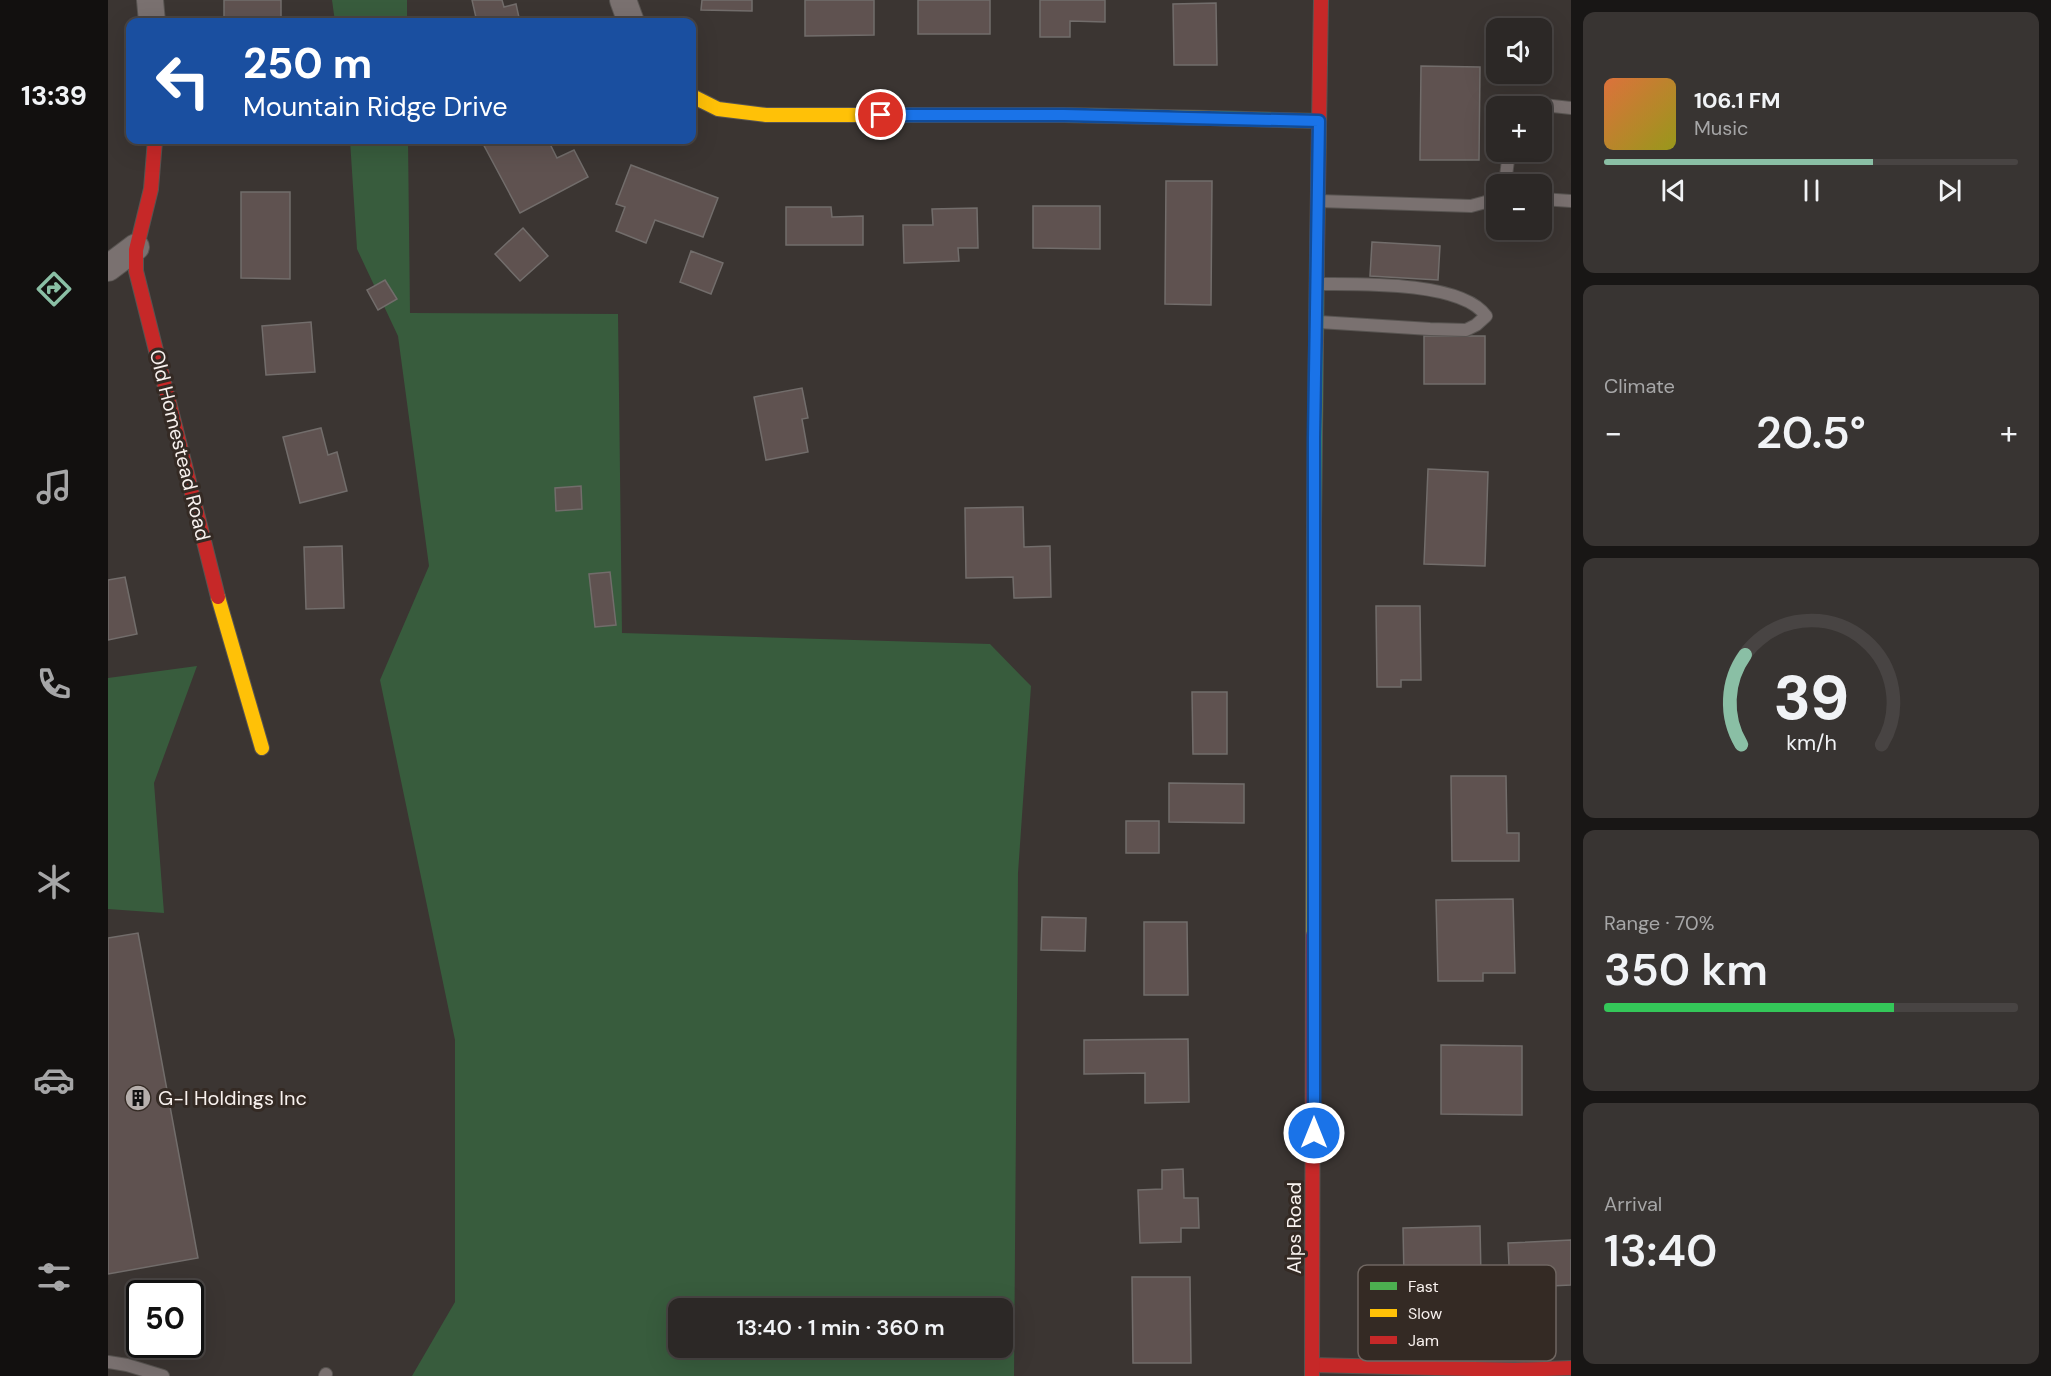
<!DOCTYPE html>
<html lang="en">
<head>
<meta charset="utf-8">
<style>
  :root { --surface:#2c2826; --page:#383432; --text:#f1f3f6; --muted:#a6a6a7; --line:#484443; --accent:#8abfa5 }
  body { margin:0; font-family:"DM Sans",sans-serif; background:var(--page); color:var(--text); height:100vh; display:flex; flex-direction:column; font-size:22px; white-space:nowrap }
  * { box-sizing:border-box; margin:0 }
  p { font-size:20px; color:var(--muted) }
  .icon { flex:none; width:33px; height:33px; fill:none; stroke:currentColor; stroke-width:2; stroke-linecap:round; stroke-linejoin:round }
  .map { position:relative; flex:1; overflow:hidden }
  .panel { display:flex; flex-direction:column; gap:12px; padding:12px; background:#181615; width:480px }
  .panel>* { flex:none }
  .top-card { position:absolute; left:18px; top:18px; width:570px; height:126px; border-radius:12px; box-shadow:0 6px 24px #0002,0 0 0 2px var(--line); background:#1a4fa0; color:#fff; overflow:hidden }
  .controls { position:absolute; left:1378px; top:18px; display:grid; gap:12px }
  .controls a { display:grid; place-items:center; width:66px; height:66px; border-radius:12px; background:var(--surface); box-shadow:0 6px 24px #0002,0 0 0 2px var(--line); font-size:30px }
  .speed { position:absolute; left:18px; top:1280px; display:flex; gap:12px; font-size:30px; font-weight:700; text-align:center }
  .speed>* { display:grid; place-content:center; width:78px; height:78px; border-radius:50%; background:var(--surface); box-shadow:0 6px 24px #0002,0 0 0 2px var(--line); line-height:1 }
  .speed .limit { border:3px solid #111; border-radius:9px; background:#fff; color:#111 }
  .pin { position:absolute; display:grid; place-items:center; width:51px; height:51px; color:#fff; margin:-26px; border:3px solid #fff; border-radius:50%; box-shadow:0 2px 6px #0007 }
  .me { position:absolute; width:66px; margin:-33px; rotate:0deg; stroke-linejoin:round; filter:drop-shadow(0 0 4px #0008) }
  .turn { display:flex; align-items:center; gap:21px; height:126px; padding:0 18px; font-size:27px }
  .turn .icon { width:78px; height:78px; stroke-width:2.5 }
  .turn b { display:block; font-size:42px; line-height:51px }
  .big { font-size:45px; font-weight:600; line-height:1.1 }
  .panel .card { flex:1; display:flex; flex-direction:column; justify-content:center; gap:9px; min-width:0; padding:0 21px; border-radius:12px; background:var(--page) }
  .panel .dial { align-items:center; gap:0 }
  .dial svg { height:156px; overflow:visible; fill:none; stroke:var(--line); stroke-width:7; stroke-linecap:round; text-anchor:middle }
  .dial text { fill:var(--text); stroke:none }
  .song { display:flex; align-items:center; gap:18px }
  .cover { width:72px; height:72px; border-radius:9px; background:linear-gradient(135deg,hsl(20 70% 55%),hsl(60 70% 35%)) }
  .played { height:6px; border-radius:3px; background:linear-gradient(90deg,var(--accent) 65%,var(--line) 65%) }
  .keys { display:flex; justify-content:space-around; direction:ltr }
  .heat { display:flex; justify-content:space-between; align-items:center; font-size:33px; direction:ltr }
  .charge { height:9px; border-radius:4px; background:linear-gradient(90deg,#34c759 70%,var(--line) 0) }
  .trip { position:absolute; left:560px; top:1298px; width:345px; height:60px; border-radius:12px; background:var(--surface); box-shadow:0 6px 24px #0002,0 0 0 2px var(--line); font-weight:600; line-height:60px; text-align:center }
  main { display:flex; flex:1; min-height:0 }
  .tab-bar { display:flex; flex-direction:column; width:108px; justify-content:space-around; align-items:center; background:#12100f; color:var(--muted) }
  .tab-bar .icon { width:42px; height:42px }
  .tab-bar .selected { color:var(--accent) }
  .tab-bar b { font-size:27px; color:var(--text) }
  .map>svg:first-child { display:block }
</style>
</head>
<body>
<main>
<nav class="tab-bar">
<b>13:39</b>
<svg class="icon selected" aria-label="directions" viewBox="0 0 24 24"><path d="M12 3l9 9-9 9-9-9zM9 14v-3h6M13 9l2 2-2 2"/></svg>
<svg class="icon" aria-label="music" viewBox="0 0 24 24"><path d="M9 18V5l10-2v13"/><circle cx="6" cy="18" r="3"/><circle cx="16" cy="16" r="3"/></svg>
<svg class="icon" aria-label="phone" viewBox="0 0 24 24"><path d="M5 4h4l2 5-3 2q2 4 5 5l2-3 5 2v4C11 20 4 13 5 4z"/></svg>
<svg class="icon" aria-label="climate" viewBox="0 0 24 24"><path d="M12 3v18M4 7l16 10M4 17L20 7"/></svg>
<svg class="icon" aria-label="car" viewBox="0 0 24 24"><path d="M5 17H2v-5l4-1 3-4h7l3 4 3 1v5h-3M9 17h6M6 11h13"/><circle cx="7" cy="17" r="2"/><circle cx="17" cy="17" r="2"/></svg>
<svg class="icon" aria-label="filters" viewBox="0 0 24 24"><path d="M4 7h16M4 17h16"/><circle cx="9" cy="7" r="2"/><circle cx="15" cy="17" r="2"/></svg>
</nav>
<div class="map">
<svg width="1463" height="1376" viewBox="0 0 1463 1376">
  <rect width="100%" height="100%" fill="#3b3532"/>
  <g fill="#385c3d" fill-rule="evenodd">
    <polygon points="224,0 299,0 299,22 227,22"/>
    <path d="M242,140h58l2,173 208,1 4,319 368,11 41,42 -13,187 -4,503h-602l43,-74v-262l-75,-360 49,-114 -31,-230 -41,-87zM570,1308h324v39h-324z"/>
    <polygon points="89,666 46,783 56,913 0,909 0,678"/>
  </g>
  <g fill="#5f5250" stroke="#726d6b" stroke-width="1.5">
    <rect x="116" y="0" width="57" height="22"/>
    <polygon points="364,0 394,0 396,7 408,4 412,22 369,22"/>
    <polygon points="594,0 644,0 644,11 593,10"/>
    <polygon points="697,0 766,0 766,35 697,36"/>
    <rect x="810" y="0" width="72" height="34"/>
    <polygon points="932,0 997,0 997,22 962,21 962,37 932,37"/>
    <polygon points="1108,3 1109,65 1066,65 1065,4"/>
    <polygon points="1313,66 1372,67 1371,160 1312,160"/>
    <polygon points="373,140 440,140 449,158 466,150 480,177 412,213"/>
    <polygon points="523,165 610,198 595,237 547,220 538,243 508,231 517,207 508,204"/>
    <polygon points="1058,181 1104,181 1103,305 1057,304"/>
    <polygon points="133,192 182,192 182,279 133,278"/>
    <polygon points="925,206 992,206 992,249 925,248"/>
    <polygon points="678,207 723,207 724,217 755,216 755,245 678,245"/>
    <polygon points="869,208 870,248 850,248 851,261 796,263 795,225 825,225 824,209"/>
    <polygon points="415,228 440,256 412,281 387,254"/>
    <polygon points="1264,242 1332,246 1330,280 1262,276"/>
    <polygon points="583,251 615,263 603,294 572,282"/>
    <polygon points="277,280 289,299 270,310 259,290"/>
    <polygon points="203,322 207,372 158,375 154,326"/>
    <rect x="1316" y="336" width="61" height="48"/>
    <polygon points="694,388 700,418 694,419 700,452 658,460 646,397"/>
    <polygon points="213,428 220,455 229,452 239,491 192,503 175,437"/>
    <polygon points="1320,469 1380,472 1377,566 1316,564"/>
    <polygon points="473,486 474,509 448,511 447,488"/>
    <polygon points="915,507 916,547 942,546 943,597 906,598 905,577 858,578 857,508"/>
    <polygon points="234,546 236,608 198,609 196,547"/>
    <polygon points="502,572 508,625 487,627 481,574"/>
    <polygon points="17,577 29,634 0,640 0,580"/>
    <polygon points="1268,606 1312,606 1313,680 1293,680 1293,687 1269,687"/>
    <polygon points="1084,692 1119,692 1119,754 1085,754"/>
    <polygon points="1343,776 1398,776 1399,833 1411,833 1411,861 1344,861"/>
    <polygon points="1061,783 1136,784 1136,823 1061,822"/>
    <rect x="1018" y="821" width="33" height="32"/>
    <polygon points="1405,899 1407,973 1375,973 1375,981 1330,981 1328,900"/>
    <polygon points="934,917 978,918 977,951 933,950"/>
    <polygon points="1036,922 1079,922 1080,995 1036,995"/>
    <polygon points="30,933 90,1258 0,1274 0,938"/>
    <polygon points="1080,1039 1081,1102 1037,1103 1037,1073 976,1074 976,1040"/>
    <polygon points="1333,1045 1414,1046 1414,1115 1333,1114"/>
    <polygon points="1075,1169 1076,1198 1090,1198 1091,1228 1073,1228 1073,1242 1032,1243 1030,1190 1054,1189 1054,1170"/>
    <polygon points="1372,1226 1373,1277 1296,1279 1295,1228"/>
    <polygon points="1463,1240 1463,1285 1402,1288 1400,1243"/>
    <polygon points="1024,1277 1082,1277 1083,1363 1025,1363"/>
  </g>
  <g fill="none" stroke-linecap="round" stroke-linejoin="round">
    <g stroke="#585451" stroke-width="14">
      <g id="lane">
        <polyline points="1415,106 1418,103 1463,108"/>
        <polyline points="1397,184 1401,152"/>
        <polyline points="1434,199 1463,201"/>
        <polyline points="1211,201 1363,206 1389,199"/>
        <path d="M1209,284c40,0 145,-3 169,32l-10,9 -10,5 -36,-1 -111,-7"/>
        <polyline points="0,1362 19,1365 55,1376"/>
        <polyline points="217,1376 218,1374"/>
      </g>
    </g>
    <g stroke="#585451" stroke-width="28">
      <g id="street">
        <polyline points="42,0 44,22"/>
        <polyline points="515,0 523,22"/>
        <polyline points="0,268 28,247"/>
      </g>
    </g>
    <g stroke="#585451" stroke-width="16">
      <g id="fast">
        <polyline points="1102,118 1211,121"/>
        <polyline points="1206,523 1209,254"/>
      </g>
    </g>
    <g stroke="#585451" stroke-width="16">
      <g id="slow">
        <polyline points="584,96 610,109 658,115 956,115 1102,118"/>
        <polyline points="110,597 154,748"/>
        <polyline points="1205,935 1206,523"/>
      </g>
    </g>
    <g stroke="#585451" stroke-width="16">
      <g id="jam">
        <polyline points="47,140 43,189 28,250 28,271 110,597"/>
        <polyline points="1209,254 1213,0"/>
        <polyline points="1204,1365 1407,1370 1463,1368"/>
        <polyline points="1204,1376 1205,935"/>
      </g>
    </g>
    <use href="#lane" stroke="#7a7170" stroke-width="12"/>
    <use href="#street" stroke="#7a7170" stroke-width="26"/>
    <use href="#fast" stroke="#4caf50" stroke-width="14"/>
    <use href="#slow" stroke="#ffc107" stroke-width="14"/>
    <use href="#jam" stroke="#c62828" stroke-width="14"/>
  </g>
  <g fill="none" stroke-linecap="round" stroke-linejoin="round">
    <g stroke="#114b97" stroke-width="15">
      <polyline id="route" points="773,115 956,115 1211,121 1206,438 1206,1133"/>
    </g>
    <use href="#route" stroke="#1a73e8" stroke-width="10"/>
  </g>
  <defs>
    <g id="building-disc" transform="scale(1.35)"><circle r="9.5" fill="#b6afac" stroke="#342a24"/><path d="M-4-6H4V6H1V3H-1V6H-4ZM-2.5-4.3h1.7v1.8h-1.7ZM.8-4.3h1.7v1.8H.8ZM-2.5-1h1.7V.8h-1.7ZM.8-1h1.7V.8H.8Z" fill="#111"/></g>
  </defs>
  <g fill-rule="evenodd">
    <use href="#building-disc" x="30" y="1098"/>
  </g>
  <g text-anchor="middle" stroke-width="6" stroke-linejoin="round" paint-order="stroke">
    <g font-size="20" fill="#f8f1ee" stroke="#342a24">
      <text transform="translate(72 445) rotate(76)" y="7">Old Homestead Road</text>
      <text transform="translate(1186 1228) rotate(-90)" y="7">Alps Road</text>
    </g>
    <g font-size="20" fill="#f8f1ee" stroke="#342a24" text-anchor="start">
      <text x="50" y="1105">G-I Holdings Inc</text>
    </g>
  </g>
  <rect x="1250" y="1265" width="198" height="96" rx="9" fill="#342a24" stroke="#6f6661" stroke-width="1.5"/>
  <rect x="1262" y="1282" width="27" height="8" fill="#4caf50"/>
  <rect x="1262" y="1309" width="27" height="8" fill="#ffc107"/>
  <rect x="1262" y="1336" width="27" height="8" fill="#c62828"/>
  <g font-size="16" fill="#f8f1ee">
    <text x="1300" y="1292">Fast</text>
    <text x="1300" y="1319">Slow</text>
    <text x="1300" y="1346">Jam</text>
  </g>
</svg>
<div class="controls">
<a><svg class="icon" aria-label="sound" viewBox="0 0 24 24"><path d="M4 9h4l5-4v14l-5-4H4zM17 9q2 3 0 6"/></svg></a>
<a>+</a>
<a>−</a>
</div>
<div class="speed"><div class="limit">50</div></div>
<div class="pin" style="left:773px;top:115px;background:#d93025"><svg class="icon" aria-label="arrive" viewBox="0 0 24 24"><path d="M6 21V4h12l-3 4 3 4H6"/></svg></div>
<svg class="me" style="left:1206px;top:1133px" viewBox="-20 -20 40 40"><circle r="17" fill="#1a73e8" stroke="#fff" stroke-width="3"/><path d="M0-11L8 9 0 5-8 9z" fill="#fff"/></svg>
<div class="trip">13:40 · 1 min · 360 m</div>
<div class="top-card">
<div class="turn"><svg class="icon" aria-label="left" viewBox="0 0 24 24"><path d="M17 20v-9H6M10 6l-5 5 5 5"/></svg><div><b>250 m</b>Mountain Ridge Drive</div></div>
</div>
</div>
<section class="panel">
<div class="card">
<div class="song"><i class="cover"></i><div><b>106.1 FM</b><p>Music</p></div></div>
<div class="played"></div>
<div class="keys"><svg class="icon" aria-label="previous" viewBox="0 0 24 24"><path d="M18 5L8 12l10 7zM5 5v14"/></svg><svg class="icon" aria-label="pause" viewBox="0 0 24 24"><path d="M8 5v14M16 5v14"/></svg><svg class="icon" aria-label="next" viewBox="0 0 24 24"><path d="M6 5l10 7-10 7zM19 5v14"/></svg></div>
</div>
<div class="card"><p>Climate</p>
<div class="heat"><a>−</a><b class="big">20.5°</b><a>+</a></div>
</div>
<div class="card dial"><svg viewBox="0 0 100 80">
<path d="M14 69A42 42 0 1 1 86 69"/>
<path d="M14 69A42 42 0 0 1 16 23" stroke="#8abfa5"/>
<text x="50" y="56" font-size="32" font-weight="700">39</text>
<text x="50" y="72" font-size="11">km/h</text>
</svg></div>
<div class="card"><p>Range · 70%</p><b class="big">350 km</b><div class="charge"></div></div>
<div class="card"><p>Arrival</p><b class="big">13:40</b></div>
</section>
</main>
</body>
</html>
